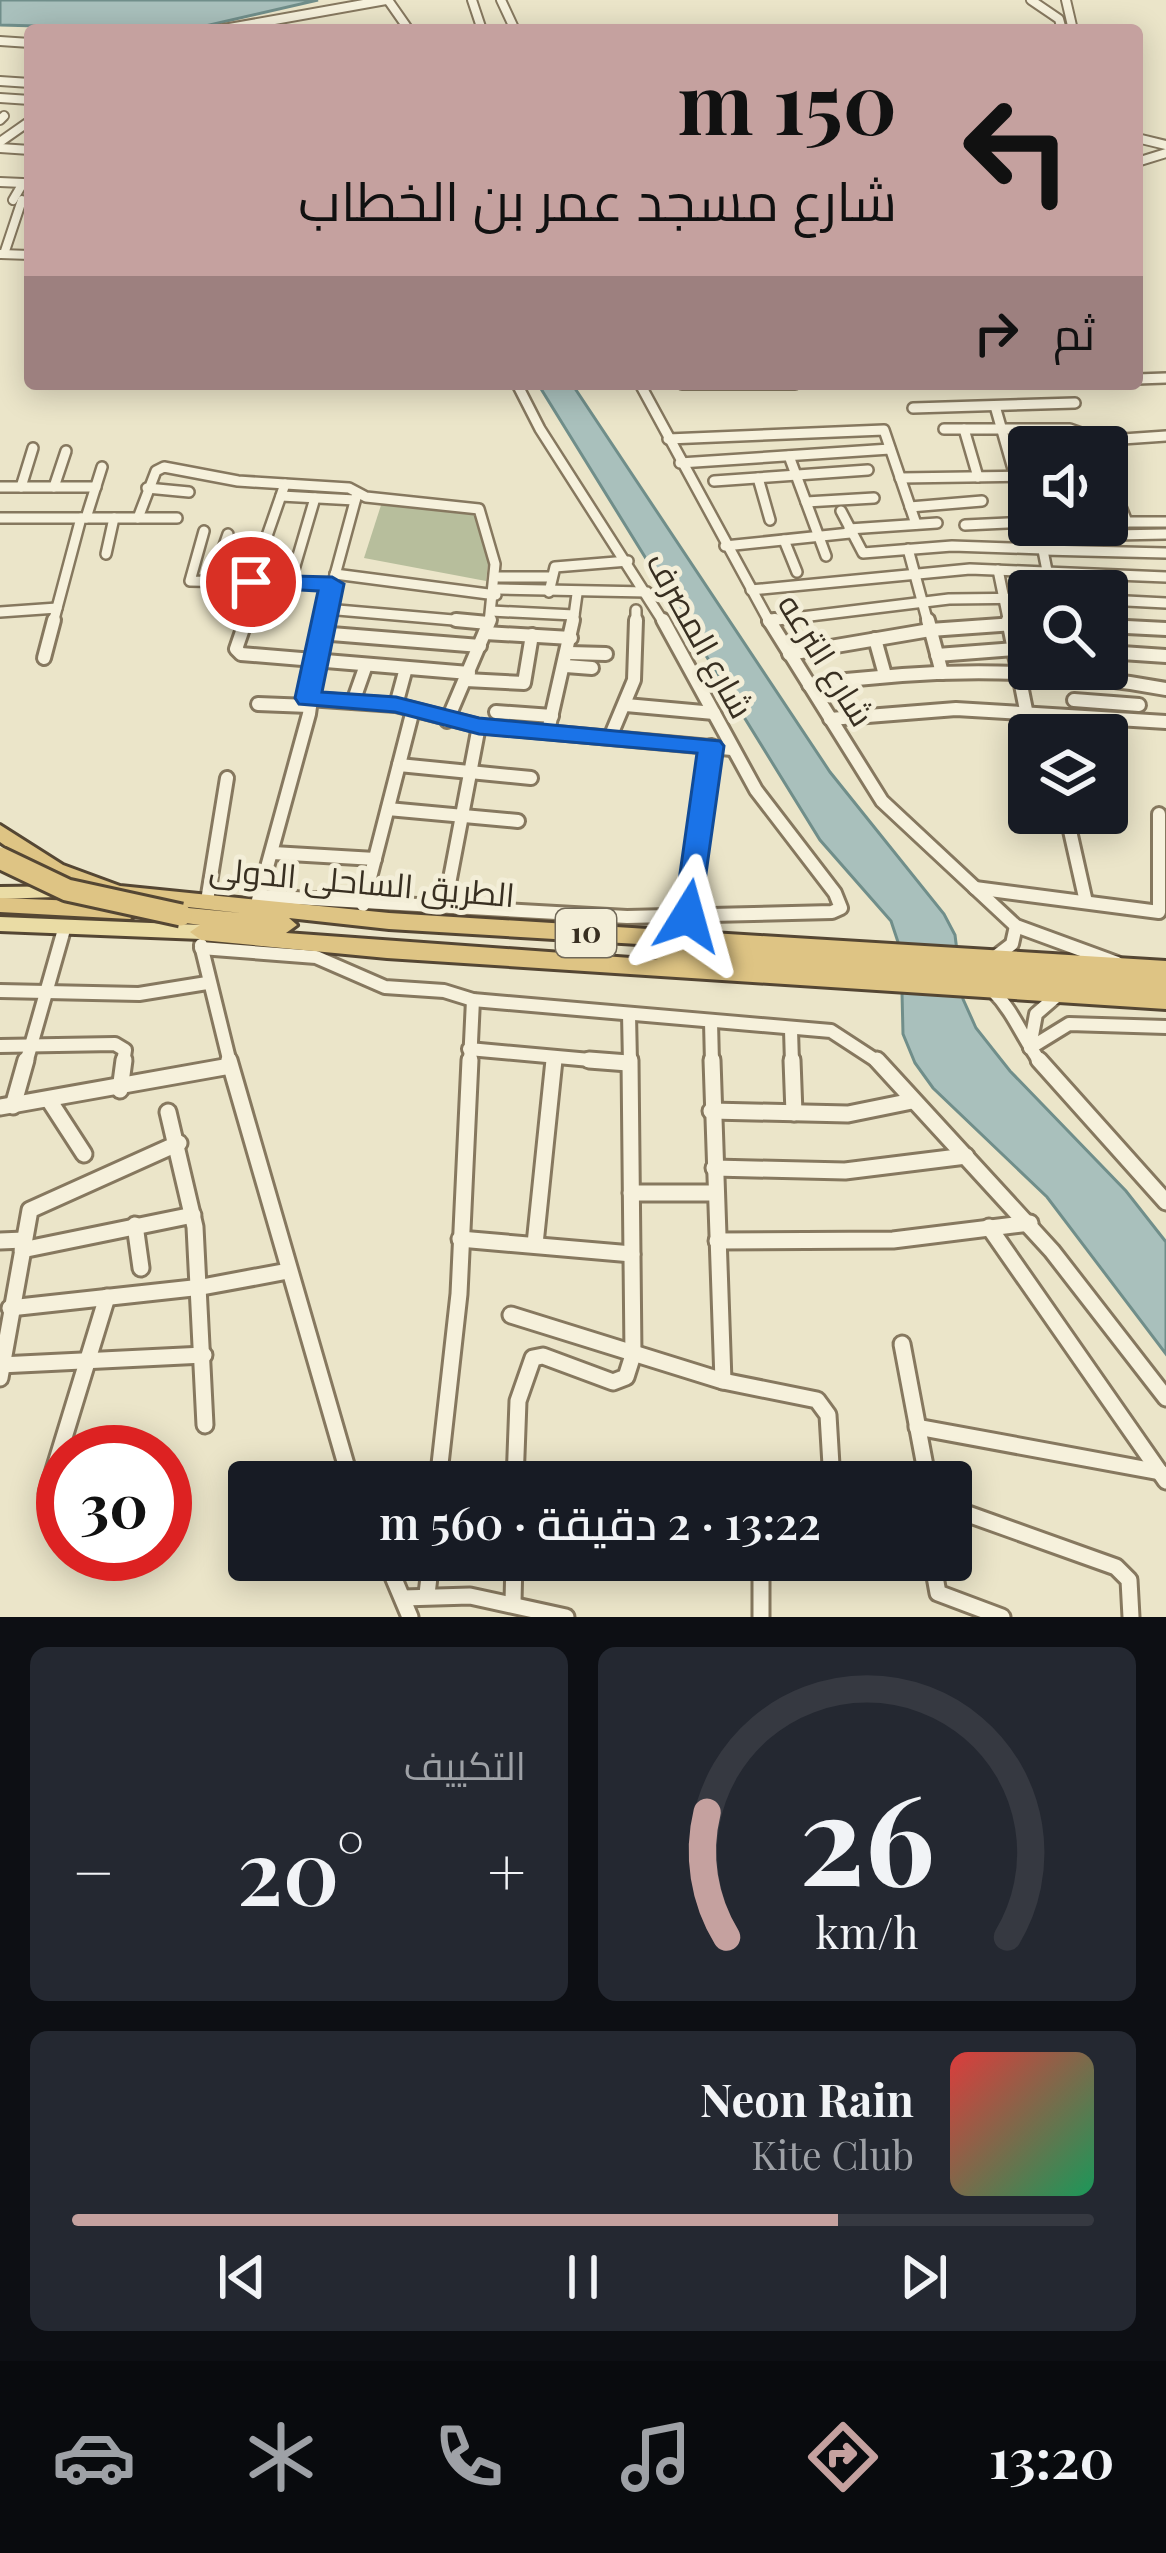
<!DOCTYPE html>
<html lang="ar">
<head>
<meta charset="utf-8">
<style>
  :root { --surface:#171b24; --page:#242831; --text:#f1f3f6; --muted:#9ea1a6; --line:#363941; --accent:#c5a19f }
  body { margin:0; font-family:"Playfair Display",Cairo,serif; background:var(--page); color:var(--text); direction:rtl; height:100vh; display:flex; flex-direction:column; font-size:45px; white-space:nowrap }
  * { box-sizing:border-box; margin:0 }
  p { font-size:39px; color:var(--muted) }
  .icon { flex:none; width:66px; height:66px; fill:none; stroke:currentColor; stroke-width:2; stroke-linecap:round; stroke-linejoin:round }
  .map { position:relative; height:1617px; overflow:hidden; direction:ltr }
  .panel { display:flex; flex-direction:column; gap:30px; padding:30px; background:#0d0f14; flex:1 }
  .panel>* { flex:none }
  .banner { position:absolute; left:24px; top:24px; width:1119px; height:366px; border-radius:12px; box-shadow:0 6px 30px #0003; direction:rtl; background:#c5a19f; color:#111; overflow:hidden }
  .fabs { position:absolute; left:1008px; top:426px; display:grid; gap:24px }
  .fabs a { display:grid; place-items:center; width:120px; height:120px; border-radius:12px; background:var(--surface); box-shadow:0 6px 30px #0003; font-size:60px }
  .speed { position:absolute; left:36px; top:1425px; display:flex; gap:24px; font-size:60px; font-weight:700; text-align:center }
  .speed>* { display:grid; place-content:center; width:156px; height:156px; border-radius:50%; background:var(--surface); box-shadow:0 6px 30px #0003; line-height:1 }
  .speed .limit { border:18px solid #d22; background:#fff; color:#111 }
  .pin { position:absolute; display:grid; place-items:center; width:102px; height:102px; color:#fff; margin:-51px; border:6px solid #fff; border-radius:50%; box-shadow:0 3px 12px #0007 }
  .me { position:absolute; width:132px; margin:-66px; rotate:8deg; stroke-linejoin:round; filter:drop-shadow(0 0 9px #0008) }
  .turn { display:flex; align-items:center; gap:42px; height:252px; padding:0 48px; font-size:54px }
  .turn .icon { width:156px; height:156px; stroke-width:2.5 }
  .turn b { display:block; font-size:84px; line-height:102px }
  .then { display:flex; align-items:center; height:114px; padding:0 48px; background:#0003; gap:24px; font-size:45px }
  .big { font-size:90px; font-weight:600; line-height:1.1 }
  .panel .card { flex:1; display:flex; flex-direction:column; justify-content:center; gap:18px; min-width:0; padding:0 42px; border-radius:18px; background:var(--page) }
  .panel .dial { align-items:center; gap:0 }
  .dial svg { height:312px; overflow:visible; fill:none; stroke:var(--line); stroke-width:7; stroke-linecap:round; text-anchor:middle }
  .dial text { fill:var(--text); stroke:none }
  .song { display:flex; align-items:center; gap:36px }
  .cover { width:144px; height:144px; border-radius:18px; background:linear-gradient(135deg,hsl(0 70% 55%),hsl(150 70% 35%)) }
  .played { height:12px; border-radius:6px; background:linear-gradient(90deg,var(--accent) 75%,var(--line) 75%) }
  .keys { display:flex; justify-content:space-around; direction:ltr }
  .heat { display:flex; justify-content:space-between; align-items:center; font-size:66px; direction:ltr }
  .panel .tiles { flex:1; display:grid; gap:30px; grid-template-columns:1fr 1fr }
  .card:last-child { grid-column:span 2 }
  .trip { position:absolute; left:228px; top:1461px; width:744px; height:120px; border-radius:12px; background:var(--surface); box-shadow:0 6px 30px #0003; font-weight:600; line-height:120px; text-align:center; direction:rtl }
  .tabs { display:flex; height:192px; justify-content:space-around; align-items:center; background:#090b0e; color:var(--muted) }
  .tabs .icon { width:84px; height:84px }
  .tabs .active { color:var(--accent) }
  .tabs b { font-size:54px; color:var(--text) }
  .map>svg:first-child { display:block }
</style>
</head>
<body>
<div class="map">
<svg width="1166" height="1617" viewBox="0 0 1166 1617">
  <rect width="100%" height="100%" fill="#ebe5c9"/>
  <polygon fill="#b7be9c" points="383,499 474,514 490,548 486,581 364,558"/>
  <g fill="#a9c0bc" stroke="#708e8a" stroke-width="3">
    <polygon points="0,0 318,0 188,30 0,25"/>
    <polygon points="538,384 572,384 830,772 944,914 955,935 963,999 976,1028 1010,1071 1126,1191 1166,1242 1166,1354 1047,1197 933,1088 915,1063 903,1034 901,951 891,921 820,840"/>
  </g>
  <g fill="none" stroke-linecap="round" stroke-linejoin="round">
    <g stroke="#86785f" stroke-width="12">
      <g id="minor-far3">
        <polyline points="388,0 409,30"/>
        <polyline points="472,0 482,30"/>
        <polyline points="501,0 515,30"/>
        <polyline points="1031,0 1059,19 1062,30"/>
        <polyline points="1066,0 1073,30"/>
        <polyline points="218,30 386,0"/>
        <polyline points="0,41 30,43"/>
        <polyline points="0,81 30,83"/>
        <polyline points="0,98 30,100"/>
        <polyline points="0,120 4,116"/>
        <polyline points="1137,138 1166,145"/>
        <polyline points="0,142 30,121"/>
        <polyline points="0,148 30,150"/>
        <polyline points="1137,162 1166,153"/>
        <polyline points="0,182 23,183 13,200"/>
        <polyline points="1,254 30,255"/>
        <polyline points="4,254 22,200"/>
      </g>
    </g>
    <g stroke="#86785f" stroke-width="14">
      <g id="minor-far2">
        <polyline points="1137,379 1166,378"/>
        <polyline points="517,384 540,429 664,623"/>
        <polyline points="640,384 770,623"/>
        <polyline points="682,384 795,384"/>
        <polyline points="995,406 1015,476"/>
        <polyline points="913,408 1075,403"/>
        <polyline points="944,429 1070,429 1087,435 1098,447"/>
        <polyline points="964,429 978,477"/>
        <polyline points="668,439 884,430 916,524"/>
        <polyline points="1094,441 1166,436"/>
        <polyline points="789,456 826,556"/>
        <polyline points="680,463 890,449"/>
        <polyline points="1107,471 1127,522"/>
        <polyline points="1018,476 1029,506"/>
        <polyline points="758,478 770,520"/>
        <polyline points="900,478 1029,476"/>
        <polyline points="714,481 868,470"/>
        <polyline points="0,487 96,487"/>
        <polyline points="21,487 33,448"/>
        <polyline points="54,487 66,451"/>
        <polyline points="147,488 189,492"/>
        <polyline points="281,496 355,500"/>
        <polyline points="806,502 874,498"/>
        <polyline points="910,507 982,501"/>
        <polyline points="841,511 863,553 952,546 1043,549"/>
        <polyline points="0,518 177,518"/>
        <polyline points="86,518 102,467"/>
        <polyline points="138,518 156,471 164,467 238,481 349,488 366,497 479,509 495,564 489,623"/>
        <polyline points="1107,522 1166,522"/>
        <polyline points="965,525 1029,522"/>
        <polyline points="1038,525 1051,591"/>
        <polyline points="849,529 937,523"/>
        <polyline points="204,531 190,581 332,584"/>
        <polyline points="1115,535 1166,534"/>
        <polyline points="784,540 797,572"/>
        <polyline points="725,546 850,533"/>
        <polyline points="908,549 928,623"/>
        <polyline points="1043,550 1166,553"/>
        <polyline points="106,554 114,518"/>
        <polyline points="998,570 1009,623"/>
        <polyline points="335,574 496,595"/>
        <polyline points="499,577 551,577"/>
        <polyline points="211,582 228,534"/>
        <polyline points="251,582 285,484"/>
        <polyline points="290,583 315,498"/>
        <polyline points="498,589 647,592"/>
        <polyline points="751,590 970,569 1166,577"/>
        <polyline points="549,592 555,567 628,561"/>
        <polyline points="1107,600 1166,603"/>
        <polyline points="326,609 488,623"/>
        <polyline points="491,611 574,615"/>
        <polyline points="0,612 57,608"/>
        <polyline points="769,621 949,599 1029,598"/>
        <polyline points="53,623 81,518"/>
        <polyline points="245,623 251,604"/>
        <polyline points="322,623 357,494"/>
        <polyline points="573,623 577,594"/>
        <polyline points="636,623 636,610"/>
      </g>
    </g>
    <g stroke="#86785f" stroke-width="18">
      <g id="minor-far1">
        <polyline points="246,620 236,649 241,654 469,673"/>
        <polyline points="456,620 488,623"/>
        <polyline points="769,620 882,801 1016,926 1117,963"/>
        <polyline points="928,620 942,673"/>
        <polyline points="1008,620 1026,710"/>
        <polyline points="769,621 775,620"/>
        <polyline points="1107,626 1166,629"/>
        <polyline points="319,633 480,646"/>
        <polyline points="485,633 571,638"/>
        <polyline points="875,639 885,675"/>
        <polyline points="1107,652 1166,656"/>
        <polyline points="569,653 606,654"/>
        <polyline points="789,654 930,630 1029,623"/>
        <polyline points="937,655 1029,648"/>
        <polyline points="44,658 54,620"/>
        <polyline points="566,666 592,668"/>
        <polyline points="466,680 524,683 532,635"/>
        <path d="M809,685c121,-18 237,-18 357,4"/>
        <polyline points="308,699 396,705 479,726 732,749"/>
        <polyline points="1074,700 1139,705"/>
        <polyline points="353,702 366,665"/>
        <polyline points="258,704 309,706"/>
        <polyline points="396,705 406,668"/>
        <polyline points="626,705 714,713"/>
        <polyline points="496,712 552,716"/>
        <polyline points="830,719 956,709 1166,722"/>
        <polyline points="447,721 490,620"/>
        <polyline points="548,731 573,620"/>
        <polyline points="611,735 634,680 636,620"/>
        <polyline points="399,765 531,778"/>
        <polyline points="388,809 518,821"/>
        <polyline points="1066,813 1086,902"/>
        <polyline points="273,853 375,859"/>
        <polyline points="975,888 1159,912 1159,814"/>
        <polyline points="259,896 627,917 832,912 841,908 835,893 756,790 663,620"/>
        <polyline points="258,900 309,714 322,620"/>
        <polyline points="207,901 227,778"/>
        <polyline points="363,905 413,710"/>
        <polyline points="445,905 479,726"/>
        <polyline points="688,916 711,746"/>
        <polyline points="201,945 230,1063"/>
        <polyline points="201,948 316,957 385,987 444,991 473,1000 831,1031 880,1063"/>
        <polyline points="995,957 1012,944 1016,926"/>
        <polyline points="0,991 139,994 207,983"/>
        <path d="M993,991c21,21 30,48 48,72"/>
        <polyline points="629,1014 630,1063"/>
        <polyline points="711,1022 712,1063"/>
        <polyline points="791,1030 792,1063"/>
        <polyline points="0,1046 115,1044 125,1050 123,1063"/>
        <polyline points="1030,1047 1036,1014 1058,995"/>
        <polyline points="1030,1048 1069,1024 1166,1027"/>
        <polyline points="469,1049 623,1063"/>
        <polyline points="26,1063 65,926"/>
        <polyline points="470,1063 473,1000"/>
        <polyline points="553,1063 554,1057"/>
      </g>
    </g>
    <g stroke="#86785f" stroke-width="21">
      <g id="minor">
        <polyline points="229,1060 351,1482"/>
        <polyline points="589,1060 628,1063"/>
        <polyline points="712,1060 723,1381"/>
        <polyline points="792,1060 794,1113"/>
        <polyline points="877,1060 1052,1251 1166,1398"/>
        <polyline points="1039,1060 1166,1202"/>
        <polyline points="120,1090 124,1060"/>
        <polyline points="49,1100 84,1154"/>
        <polyline points="13,1106 26,1060"/>
        <polyline points="0,1107 230,1066"/>
        <polyline points="711,1111 848,1114 912,1101"/>
        <polyline points="168,1112 195,1227 205,1425"/>
        <polyline points="714,1168 845,1171 966,1156"/>
        <polyline points="631,1193 715,1193"/>
        <polyline points="135,1225 141,1268"/>
        <polyline points="989,1227 1166,1481"/>
        <polyline points="460,1239 632,1254"/>
        <polyline points="0,1241 24,1240"/>
        <polyline points="717,1241 893,1240 1030,1223"/>
        <polyline points="535,1244 554,1060"/>
        <polyline points="22,1250 193,1215"/>
        <polyline points="10,1308 202,1287 288,1271"/>
        <polyline points="511,1315 723,1381 817,1400 828,1415 832,1482"/>
        <polyline points="902,1344 928,1482"/>
        <polyline points="0,1365 204,1355"/>
        <polyline points="0,1378 30,1210 179,1143"/>
        <polyline points="917,1427 1160,1472"/>
        <polyline points="438,1482 459,1294 470,1060"/>
        <polyline points="515,1482 518,1401 533,1358 543,1356 613,1382 626,1377 633,1355 630,1060"/>
        <polyline points="47,1493 107,1297"/>
        <polyline points="951,1508 1116,1567 1129,1580 1131,1617"/>
        <polyline points="386,1560 410,1617"/>
        <polyline points="761,1560 761,1617"/>
        <polyline points="932,1560 938,1593 1002,1617"/>
        <polyline points="427,1594 431,1560"/>
        <polyline points="403,1598 470,1596 566,1617"/>
        <polyline points="513,1602 514,1560"/>
      </g>
    </g>
    <g stroke="#544633" stroke-width="6">
      <g id="primary">
        <polygon points="75,886 84,892 82,896 0,899 0,887"/>
        <polygon points="0,917 201,925 211,932 201,939 0,931"/>
      </g>
    </g>
    <g stroke="#544633" stroke-width="6">
      <g id="trunk">
        <path d="M0,825l63,40 57,21 269,27 777,48v48l-779,-51 -186,-18 -11,-8 10,-7 -41,-6 -3,-5 3,-5 8,-3 74,7 -132,-15 -62,-23 -47,-33zM289,918l100,11 266,16 -8,7 3,6 8,2 -372,-27 11,-8z"/>
        <polygon points="0,898 130,903 141,911 130,919 0,912"/>
      </g>
    </g>
    <use href="#minor-far3" stroke="#f6f1dc" stroke-width="8"/>
    <use href="#minor-far2" stroke="#f6f1dc" stroke-width="9"/>
    <use href="#minor-far1" stroke="#f6f1dc" stroke-width="12"/>
    <use href="#minor" stroke="#f6f1dc" stroke-width="15"/>
    <use href="#primary" fill="#eadca5" fill-rule="evenodd"/>
    <use href="#trunk" fill="#dec484" fill-rule="evenodd"/>
    <g stroke="#544633" stroke-width="27" stroke-linecap="butt">
      <polyline id="trunk-bridge" points="0,858 67,890 181,915"/>
    </g>
    <use href="#trunk-bridge" stroke="#dec484" stroke-width="21"/>
  </g>
  <polygon fill="#1a73e8" stroke="#114b97" stroke-width="3" points="251,575 332,577 344,584 322,692 396,697 479,718 720,741 724,746 699,923 688,926 674,916 697,753 479,734 395,712 299,704 295,698 318,591 243,587 239,582"/>
  <g text-anchor="middle" stroke-width="10" stroke-linejoin="round" paint-order="stroke">
    <rect fill="#f3eed8" stroke="#706858" stroke-width="3" x="556" y="909" width="60" height="48" rx="9"/>
    <g font-size="30" font-weight="bold" fill="#382f21">
      <text x="586" y="943">10</text>
    </g>
    <g font-size="33" fill="#382f21" stroke="#f3eed8">
      <text transform="translate(700 635) rotate(61)" y="12">شارع المصرف</text>
      <text transform="translate(826 660) rotate(58)" y="12">شارع الترعه</text>
      <text transform="translate(362 882) rotate(5)" y="12">الطريق الساحلى الدولى</text>
    </g>
  </g>
</svg>
<div class="fabs">
<a><svg class="icon" aria-label="sound" viewBox="0 0 24 24"><path d="M4 9h4l5-4v14l-5-4H4zM17 9q2 3 0 6"/></svg></a>
<a><svg class="icon" aria-label="search" viewBox="0 0 24 24"><circle cx="10" cy="10" r="6"/><path d="M15 15l6 6"/></svg></a>
<a><svg class="icon" aria-label="layers" viewBox="0 0 24 24"><path d="M12 4l9 5-9 5-9-5zM3 14l9 5 9-5"/></svg></a>
</div>
<div class="speed"><div class="limit">30</div></div>
<div class="pin" style="left:251px;top:582px;background:#d93025"><svg class="icon" aria-label="arrive" viewBox="0 0 24 24"><path d="M6 21V4h12l-3 4 3 4H6"/></svg></div>
<svg class="me" style="left:688px;top:916px" viewBox="-20 -20 40 40"><path d="M0-17L14 15 0 8-14 15z" fill="#1a73e8" stroke="#fff" stroke-width="4"/></svg>
<div class="trip">13:22 · 2 دقيقة · 560 m</div>
<div class="banner">
<div class="turn"><svg class="icon" aria-label="left" viewBox="0 0 24 24"><path d="M17 20v-9H6M10 6l-5 5 5 5"/></svg><div><b>150 m</b>شارع مسجد عمر بن الخطاب</div></div>
<div class="then">ثم<svg class="icon" aria-label="right" viewBox="0 0 24 24"><path d="M7 20v-9h11M14 6l5 5-5 5"/></svg></div>
</div>
</div>
<section class="panel">
<div class="tiles">
<div class="card dial"><svg viewBox="0 0 100 80">
<path d="M14 69A42 42 0 1 1 86 69"/>
<path d="M14 69A42 42 0 0 1 9 37" stroke="#c5a19f"/>
<text x="50" y="56" font-size="32" font-weight="700">26</text>
<text x="50" y="72" font-size="11">km/h</text>
</svg></div>
<div class="card"><p>التكييف</p>
<div class="heat"><a>−</a><b class="big">20°</b><a>+</a></div>
</div>
<div class="card">
<div class="song"><i class="cover"></i><div><b>Neon Rain</b><p>Kite Club</p></div></div>
<div class="played"></div>
<div class="keys"><svg class="icon" aria-label="previous" viewBox="0 0 24 24"><path d="M18 5L8 12l10 7zM5 5v14"/></svg><svg class="icon" aria-label="pause" viewBox="0 0 24 24"><path d="M8 5v14M16 5v14"/></svg><svg class="icon" aria-label="next" viewBox="0 0 24 24"><path d="M6 5l10 7-10 7zM19 5v14"/></svg></div>
</div>
</div>
</section>
<nav class="tabs">
<b>13:20</b>
<svg class="icon active" aria-label="directions" viewBox="0 0 24 24"><path d="M12 3l9 9-9 9-9-9zM9 14v-3h6M13 9l2 2-2 2"/></svg>
<svg class="icon" aria-label="music" viewBox="0 0 24 24"><path d="M9 18V5l10-2v13"/><circle cx="6" cy="18" r="3"/><circle cx="16" cy="16" r="3"/></svg>
<svg class="icon" aria-label="phone" viewBox="0 0 24 24"><path d="M5 4h4l2 5-3 2q2 4 5 5l2-3 5 2v4C11 20 4 13 5 4z"/></svg>
<svg class="icon" aria-label="climate" viewBox="0 0 24 24"><path d="M12 3v18M4 7l16 10M4 17L20 7"/></svg>
<svg class="icon" aria-label="car" viewBox="0 0 24 24"><path d="M5 17H2v-5l4-1 3-4h7l3 4 3 1v5h-3M9 17h6M6 11h13"/><circle cx="7" cy="17" r="2"/><circle cx="17" cy="17" r="2"/></svg>
</nav>
</body>
</html>
